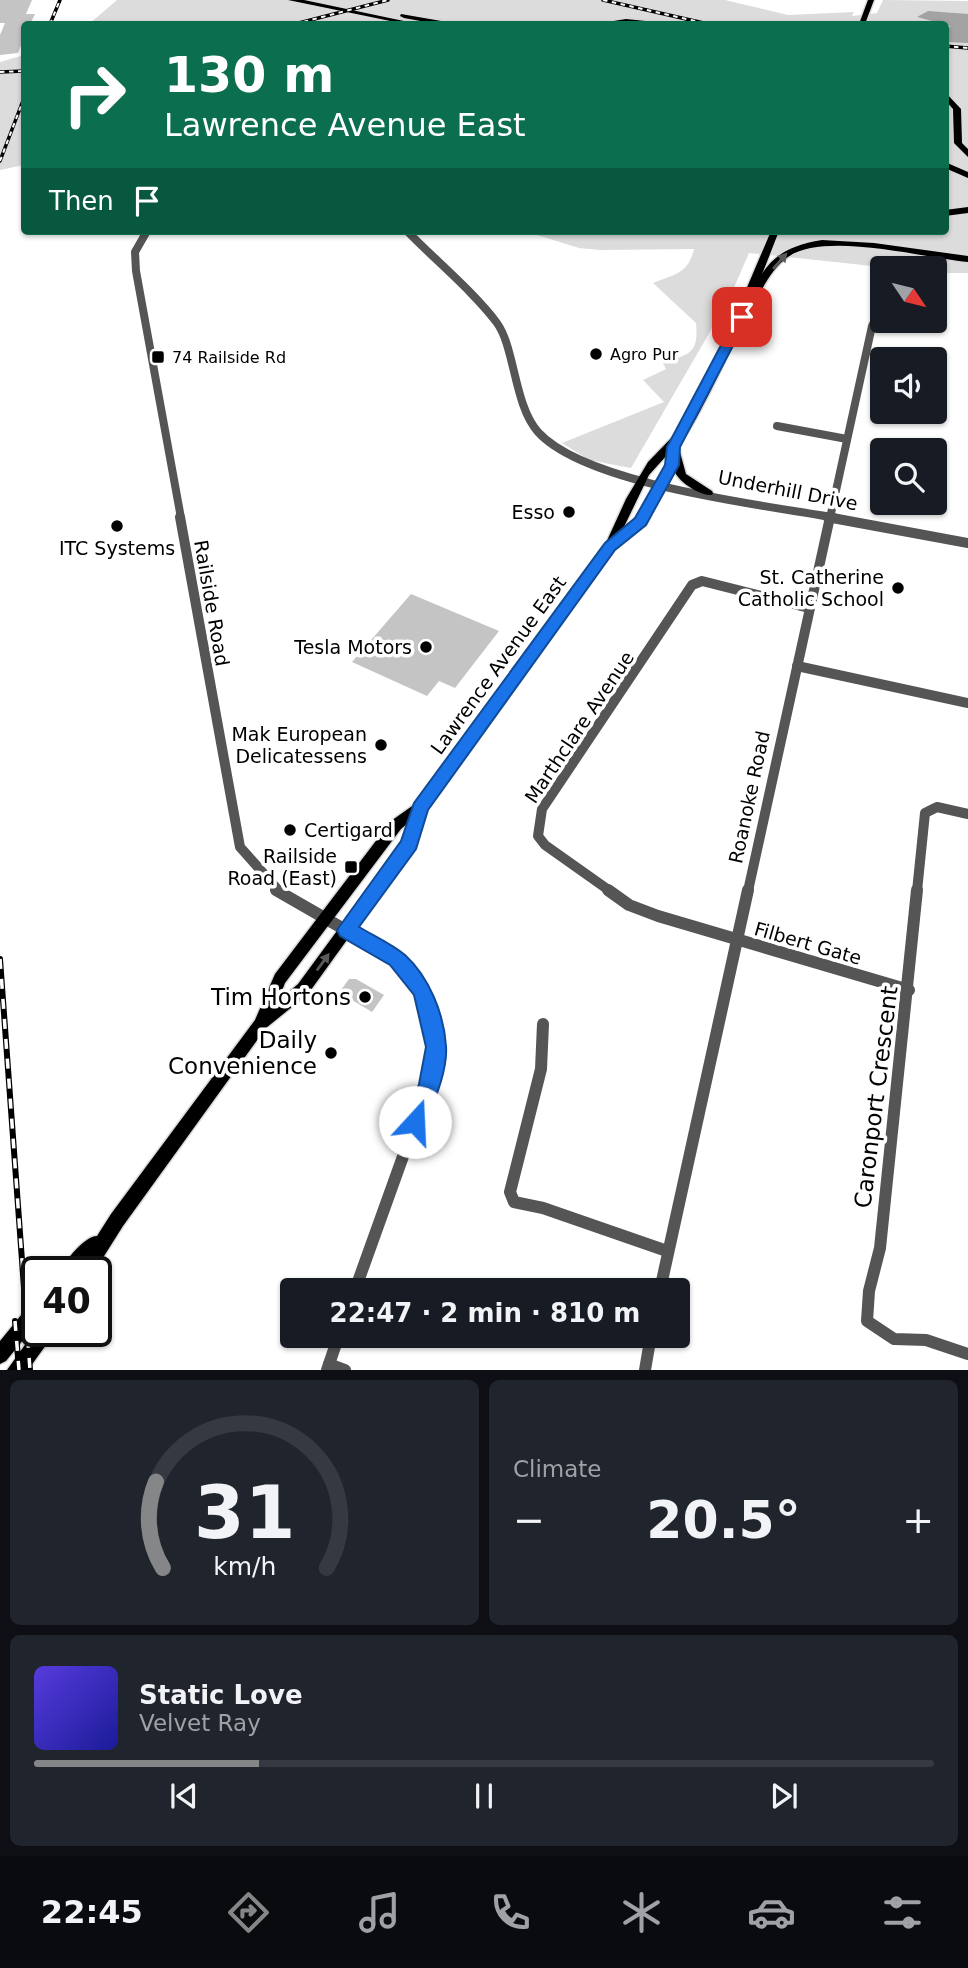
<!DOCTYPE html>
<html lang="en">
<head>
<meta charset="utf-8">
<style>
  :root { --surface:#171b24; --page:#20242c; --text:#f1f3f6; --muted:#9ea1a6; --line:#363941; --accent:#858687 }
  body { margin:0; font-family:"DejaVu Sans",sans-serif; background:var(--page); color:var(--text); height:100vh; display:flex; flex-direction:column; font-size:26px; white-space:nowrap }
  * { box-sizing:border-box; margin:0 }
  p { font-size:23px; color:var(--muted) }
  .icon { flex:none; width:38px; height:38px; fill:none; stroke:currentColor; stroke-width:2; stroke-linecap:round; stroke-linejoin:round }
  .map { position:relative; height:1370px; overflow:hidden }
  .drawer { display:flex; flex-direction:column; gap:10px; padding:10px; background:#0d0f14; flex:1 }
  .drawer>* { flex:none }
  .hud { position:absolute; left:21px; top:21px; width:928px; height:214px; border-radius:7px; box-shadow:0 2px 5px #0004; background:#0b6e4f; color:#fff; overflow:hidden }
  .needle { width:46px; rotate:125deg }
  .controls { position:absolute; left:870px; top:256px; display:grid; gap:14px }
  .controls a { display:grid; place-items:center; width:77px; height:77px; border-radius:7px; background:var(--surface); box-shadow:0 2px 5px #0004; font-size:35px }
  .speed { position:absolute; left:21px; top:1256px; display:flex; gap:14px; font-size:35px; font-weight:700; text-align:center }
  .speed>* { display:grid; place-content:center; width:91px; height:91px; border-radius:50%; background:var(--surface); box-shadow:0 2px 5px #0004; line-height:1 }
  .speed .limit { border:4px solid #111; border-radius:10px; background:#fff; color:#111 }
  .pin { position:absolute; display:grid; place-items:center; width:60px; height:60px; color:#fff; margin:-30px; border-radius:14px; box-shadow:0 4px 10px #0006 }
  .me { position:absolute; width:77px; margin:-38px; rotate:20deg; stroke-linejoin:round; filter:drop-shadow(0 0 5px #0008) }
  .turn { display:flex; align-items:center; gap:24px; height:147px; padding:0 28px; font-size:32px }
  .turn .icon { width:91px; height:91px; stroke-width:2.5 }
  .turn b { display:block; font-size:49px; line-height:60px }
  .then { display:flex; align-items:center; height:66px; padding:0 28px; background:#0003; gap:14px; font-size:26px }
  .big { font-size:52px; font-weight:700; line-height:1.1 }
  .drawer .tile { flex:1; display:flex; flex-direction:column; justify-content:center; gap:10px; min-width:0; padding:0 24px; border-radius:10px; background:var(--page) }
  .drawer .dial { align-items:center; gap:0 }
  .dial svg { height:182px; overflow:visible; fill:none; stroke:var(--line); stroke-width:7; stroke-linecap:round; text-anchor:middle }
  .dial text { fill:var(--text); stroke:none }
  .song { display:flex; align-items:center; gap:21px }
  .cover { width:84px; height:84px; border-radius:10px; background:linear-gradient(135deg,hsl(250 70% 55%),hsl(240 70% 35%)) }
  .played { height:7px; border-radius:4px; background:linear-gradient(90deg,var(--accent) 25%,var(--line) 25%) }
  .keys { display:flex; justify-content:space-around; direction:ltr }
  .heat { display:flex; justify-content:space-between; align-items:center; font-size:38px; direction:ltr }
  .drawer .tiles { flex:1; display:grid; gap:10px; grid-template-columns:1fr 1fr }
  .tile:last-child { grid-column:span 2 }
  .trip { position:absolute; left:280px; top:1278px; width:410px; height:70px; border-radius:7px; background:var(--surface); box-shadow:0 2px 5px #0004; font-weight:700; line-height:70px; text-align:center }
  .tab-bar { display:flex; height:112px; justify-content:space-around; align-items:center; background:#090b0e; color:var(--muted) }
  .tab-bar .icon { width:49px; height:49px }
  .tab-bar .active { color:var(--accent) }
  .tab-bar b { font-size:32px; color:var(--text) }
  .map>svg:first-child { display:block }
</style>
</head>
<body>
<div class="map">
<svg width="968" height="1370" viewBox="0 0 968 1370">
  <rect width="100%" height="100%" fill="#fff"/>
  <g fill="#dcdcdc">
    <path d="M117,0h608l63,15 66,-3 -2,4 25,-3 6,-13 85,1v272h-33l-1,-5h-43l-142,-15 -20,46 -98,169 -42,-8 -27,-17 102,-41 -21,-22 23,-11 -3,-6c26,-9 36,-9 33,-40l-43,-40c22,-9 35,-9 41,-34l-94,1 -21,-2 -55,-17h421v-207h-856z"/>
    <polygon points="24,55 24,165 0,170 0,62"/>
  </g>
  <polygon fill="#a3a3a3" points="928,11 968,14 968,43 945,42 945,30 951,26 917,17"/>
  <g fill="#c4c4c4">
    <polygon points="0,0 32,0 26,14 35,14 30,24 24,24 24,38 18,53 0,55 0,35 5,23 0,23"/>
    <polygon points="411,594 499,631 455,688 439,681 427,696 352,662"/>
    <polygon points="349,979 356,979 384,995 372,1012 342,994 341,990"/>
  </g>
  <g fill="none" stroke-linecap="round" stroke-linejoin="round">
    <g stroke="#dbdbdb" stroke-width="3">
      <g id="major">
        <polygon points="868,0 874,0 865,24 859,24"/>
        <path d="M771,231h8c-21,54 -42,107 -68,159 -10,19 -19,39 -33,55l8,29 26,17 1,2 -1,2c-12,1 -34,-13 -38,-25l-29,54 -31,25 -188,261 -12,37 -106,147 -42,34 -143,198 -29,46h-33c4,-12 24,-36 36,-36l14,-22 144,-194 20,-46 116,-153 24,-17 190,-259 21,-46 22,-37 31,-32 38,-72zM668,454l-1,11 -30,54 -15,12 27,-56zM408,823l-5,18 -105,143 -20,17 7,-18 116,-154z"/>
        <polygon points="37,1300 37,1323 6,1361 0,1364 0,1341 31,1303"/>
        <polygon points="37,1328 37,1332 54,1332 51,1338 28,1370 7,1370"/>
      </g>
    </g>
    <g stroke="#dbdbdb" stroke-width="3">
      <g id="highway">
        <polygon points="288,0 304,0 418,24 405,24"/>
        <polygon points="401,14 447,22 451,24 437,24 404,18 400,16"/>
        <polygon points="626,19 655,22 659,24 595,24"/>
        <polygon points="945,92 961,109 962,143 968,149 968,157 954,143 953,109 945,100"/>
        <polygon points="945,162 968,172 968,178 945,168"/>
        <polygon points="968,207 968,213 945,216 945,210"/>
        <path d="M822,240l52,3 94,13v6c-44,-4 -144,-31 -180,-5 -20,14 -30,42 -42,62h-8l-1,-2c26,-44 29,-68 85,-77z"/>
      </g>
    </g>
    <g stroke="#555" stroke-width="8">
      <polyline points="147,231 135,252 136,271 181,518"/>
      <path d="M407,231c26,27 68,62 90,92 18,25 17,82 41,109 48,53 226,73 299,86"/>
      <polyline points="777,426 847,439"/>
      <polyline points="830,518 872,326 878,314"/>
    </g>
    <g stroke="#555" stroke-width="10">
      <polyline points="180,517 240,847 279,891"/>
      <polyline points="827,517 968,543"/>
      <polyline points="797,666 968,703"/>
      <polyline points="610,891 545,845 538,836 542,809 692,585 702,581 809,608"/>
      <polyline points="748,891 830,517"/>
      <polyline points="917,891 925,813 937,807 968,814"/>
    </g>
    <g stroke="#555" stroke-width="12">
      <polyline points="276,890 396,959 414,976 432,1020 436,1047 429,1084 355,1290"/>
      <polyline points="608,890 629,905 658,916 909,990"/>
      <polyline points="917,890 880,1248 869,1291 867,1321 894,1339 926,1340 968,1354"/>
      <polyline points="543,1024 541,1069 510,1192 514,1202 543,1208 667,1251"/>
      <polyline points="660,1290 748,890"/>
      <polyline points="329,1364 345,1370"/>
      <polyline points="327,1370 339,1335"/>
      <polyline points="645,1370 651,1335"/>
    </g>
    <use href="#major" fill="#000" fill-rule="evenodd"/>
    <use href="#highway" fill="#000" fill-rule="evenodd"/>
    <g stroke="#000" stroke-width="3.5">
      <g id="rail-far1">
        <polyline points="603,0 708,24"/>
        <polyline points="50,24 60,0"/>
        <polyline points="295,24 388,0"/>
        <polyline points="945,46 968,48"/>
        <polyline points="0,72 24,71"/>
        <polyline points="0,161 24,98"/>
      </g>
    </g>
    <g stroke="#000" stroke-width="6">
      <g id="rail">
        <polyline points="0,959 30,1370"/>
        <polyline points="15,1321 19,1370"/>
      </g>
    </g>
    <use href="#rail-far1" stroke="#fff" stroke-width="2" stroke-dasharray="4.5" stroke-linecap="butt"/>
    <use href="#rail" stroke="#fff" stroke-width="3.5" stroke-dasharray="10" stroke-linecap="butt"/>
  </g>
  <defs><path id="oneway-solid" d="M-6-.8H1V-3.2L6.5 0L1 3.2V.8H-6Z" transform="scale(1.75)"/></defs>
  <g fill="#595959">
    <use href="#oneway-solid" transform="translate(780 261) rotate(-49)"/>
    <use href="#oneway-solid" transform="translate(323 962) rotate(-54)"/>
  </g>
  <path fill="#1a73e8" stroke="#114b97" stroke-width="2" d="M742,313l6,4 -68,130 -1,18 -33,60 -31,25 -187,260 -12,39 -57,78c15,9 33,17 46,28 24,22 39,59 41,91 2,26 -14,60 -23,83l-8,3 -7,-3 -3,-7 14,-38 7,-37 -12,-52 -24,-30 -50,-29 -3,-6 64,-89 13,-38 191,-260 30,-25 30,-53 2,-18 69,-130z"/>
  <g fill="#000" stroke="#fff" stroke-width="2.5">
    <circle cx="596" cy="354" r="7"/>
    <rect x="151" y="350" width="14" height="14" rx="3.5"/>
    <circle cx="569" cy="512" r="7"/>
    <circle cx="117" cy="526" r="7"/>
    <circle cx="898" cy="588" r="7"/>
    <circle cx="426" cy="647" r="7"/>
    <circle cx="381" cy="745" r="7"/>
    <circle cx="290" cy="830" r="7"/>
    <rect x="344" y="860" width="14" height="14" rx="3.5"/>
    <circle cx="365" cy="997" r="7"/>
    <circle cx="331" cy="1053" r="7"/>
  </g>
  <g text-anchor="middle" stroke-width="7" stroke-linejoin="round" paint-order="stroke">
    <g font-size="16" fill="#000" stroke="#fff" text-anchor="start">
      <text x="610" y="360">Agro Pur</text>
      <text x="172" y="363">74 Railside Rd</text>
    </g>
    <g font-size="19" fill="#000" stroke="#fff">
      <text transform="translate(788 490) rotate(11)" y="7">Underhill Drive</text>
      <text transform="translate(212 603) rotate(80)" y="7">Railside Road</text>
      <text transform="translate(498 665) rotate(-54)" y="7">Lawrence Avenue East</text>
      <text transform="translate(579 727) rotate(-56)" y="7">Marthclare Avenue</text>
      <text transform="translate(749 797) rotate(-78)" y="7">Roanoke Road</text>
      <text transform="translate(808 943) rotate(16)" y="7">Filbert Gate</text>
    </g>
    <g font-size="19" fill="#000" stroke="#fff" text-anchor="end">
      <text x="555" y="519">Esso</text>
      <text x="117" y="555" text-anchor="middle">ITC Systems</text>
      <text x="884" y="584">St. Catherine<tspan x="884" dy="22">Catholic School</tspan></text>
      <text x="412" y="654">Tesla Motors</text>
      <text x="367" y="741">Mak European<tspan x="367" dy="22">Delicatessens</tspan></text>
      <text x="304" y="837" text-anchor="start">Certigard</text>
      <text x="337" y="863">Railside<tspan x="337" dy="22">Road (East)</tspan></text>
    </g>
    <g font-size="23" fill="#000" stroke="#fff" text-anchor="end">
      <text x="351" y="1005">Tim Hortons</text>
      <text x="317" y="1048">Daily<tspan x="317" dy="26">Convenience</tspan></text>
    </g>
    <g font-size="23" fill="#000" stroke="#fff">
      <text transform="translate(876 1097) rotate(-83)" y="8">Caronport Crescent</text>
    </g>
  </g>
</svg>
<div class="controls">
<a><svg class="needle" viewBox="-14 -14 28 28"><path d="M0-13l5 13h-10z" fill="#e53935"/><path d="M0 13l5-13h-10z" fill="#9ea1a6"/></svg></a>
<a><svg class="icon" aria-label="sound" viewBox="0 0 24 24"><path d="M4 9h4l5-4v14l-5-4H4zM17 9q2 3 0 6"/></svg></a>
<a><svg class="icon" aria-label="search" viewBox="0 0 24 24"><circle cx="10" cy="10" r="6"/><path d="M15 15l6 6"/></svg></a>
</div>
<div class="speed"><div class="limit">40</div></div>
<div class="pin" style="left:742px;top:317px;background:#d93025"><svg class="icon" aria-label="arrive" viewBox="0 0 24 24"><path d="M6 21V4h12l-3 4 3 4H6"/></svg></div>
<svg class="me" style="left:415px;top:1122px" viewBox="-20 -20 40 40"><circle r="19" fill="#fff"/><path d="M0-13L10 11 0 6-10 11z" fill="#1a73e8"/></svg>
<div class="trip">22:47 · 2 min · 810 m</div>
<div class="hud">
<div class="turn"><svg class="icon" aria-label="right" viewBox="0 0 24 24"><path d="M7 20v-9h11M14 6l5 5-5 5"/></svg><div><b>130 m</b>Lawrence Avenue East</div></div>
<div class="then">Then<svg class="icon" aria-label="arrive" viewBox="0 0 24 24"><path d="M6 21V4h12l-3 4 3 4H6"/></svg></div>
</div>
</div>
<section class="drawer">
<div class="tiles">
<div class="tile dial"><svg viewBox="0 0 100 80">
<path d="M14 69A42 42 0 1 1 86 69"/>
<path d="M14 69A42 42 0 0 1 11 31" stroke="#858687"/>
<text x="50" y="56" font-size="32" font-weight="700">31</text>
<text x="50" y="72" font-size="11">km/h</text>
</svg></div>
<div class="tile"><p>Climate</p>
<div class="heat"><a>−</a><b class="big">20.5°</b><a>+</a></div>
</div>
<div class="tile">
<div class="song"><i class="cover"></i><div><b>Static Love</b><p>Velvet Ray</p></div></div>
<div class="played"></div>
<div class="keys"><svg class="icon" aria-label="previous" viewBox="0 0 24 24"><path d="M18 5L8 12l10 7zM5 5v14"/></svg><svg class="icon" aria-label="pause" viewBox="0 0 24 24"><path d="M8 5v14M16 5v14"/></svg><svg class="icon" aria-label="next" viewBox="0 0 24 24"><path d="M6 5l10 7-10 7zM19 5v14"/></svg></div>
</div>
</div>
</section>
<nav class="tab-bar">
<b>22:45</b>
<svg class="icon active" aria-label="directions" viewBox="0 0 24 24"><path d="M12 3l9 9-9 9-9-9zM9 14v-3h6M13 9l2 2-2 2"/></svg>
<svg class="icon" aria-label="music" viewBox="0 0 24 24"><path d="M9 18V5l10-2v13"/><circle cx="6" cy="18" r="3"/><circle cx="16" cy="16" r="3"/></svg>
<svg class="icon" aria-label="phone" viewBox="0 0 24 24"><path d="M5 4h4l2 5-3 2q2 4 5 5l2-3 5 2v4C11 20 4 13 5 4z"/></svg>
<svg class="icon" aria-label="climate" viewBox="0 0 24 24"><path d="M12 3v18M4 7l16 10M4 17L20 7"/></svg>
<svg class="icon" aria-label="car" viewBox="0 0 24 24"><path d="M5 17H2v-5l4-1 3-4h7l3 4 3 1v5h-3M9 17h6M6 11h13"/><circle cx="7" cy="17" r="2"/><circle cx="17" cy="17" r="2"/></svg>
<svg class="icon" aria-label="filters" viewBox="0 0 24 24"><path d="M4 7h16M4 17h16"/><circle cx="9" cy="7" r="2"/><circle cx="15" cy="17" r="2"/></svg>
</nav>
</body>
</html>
